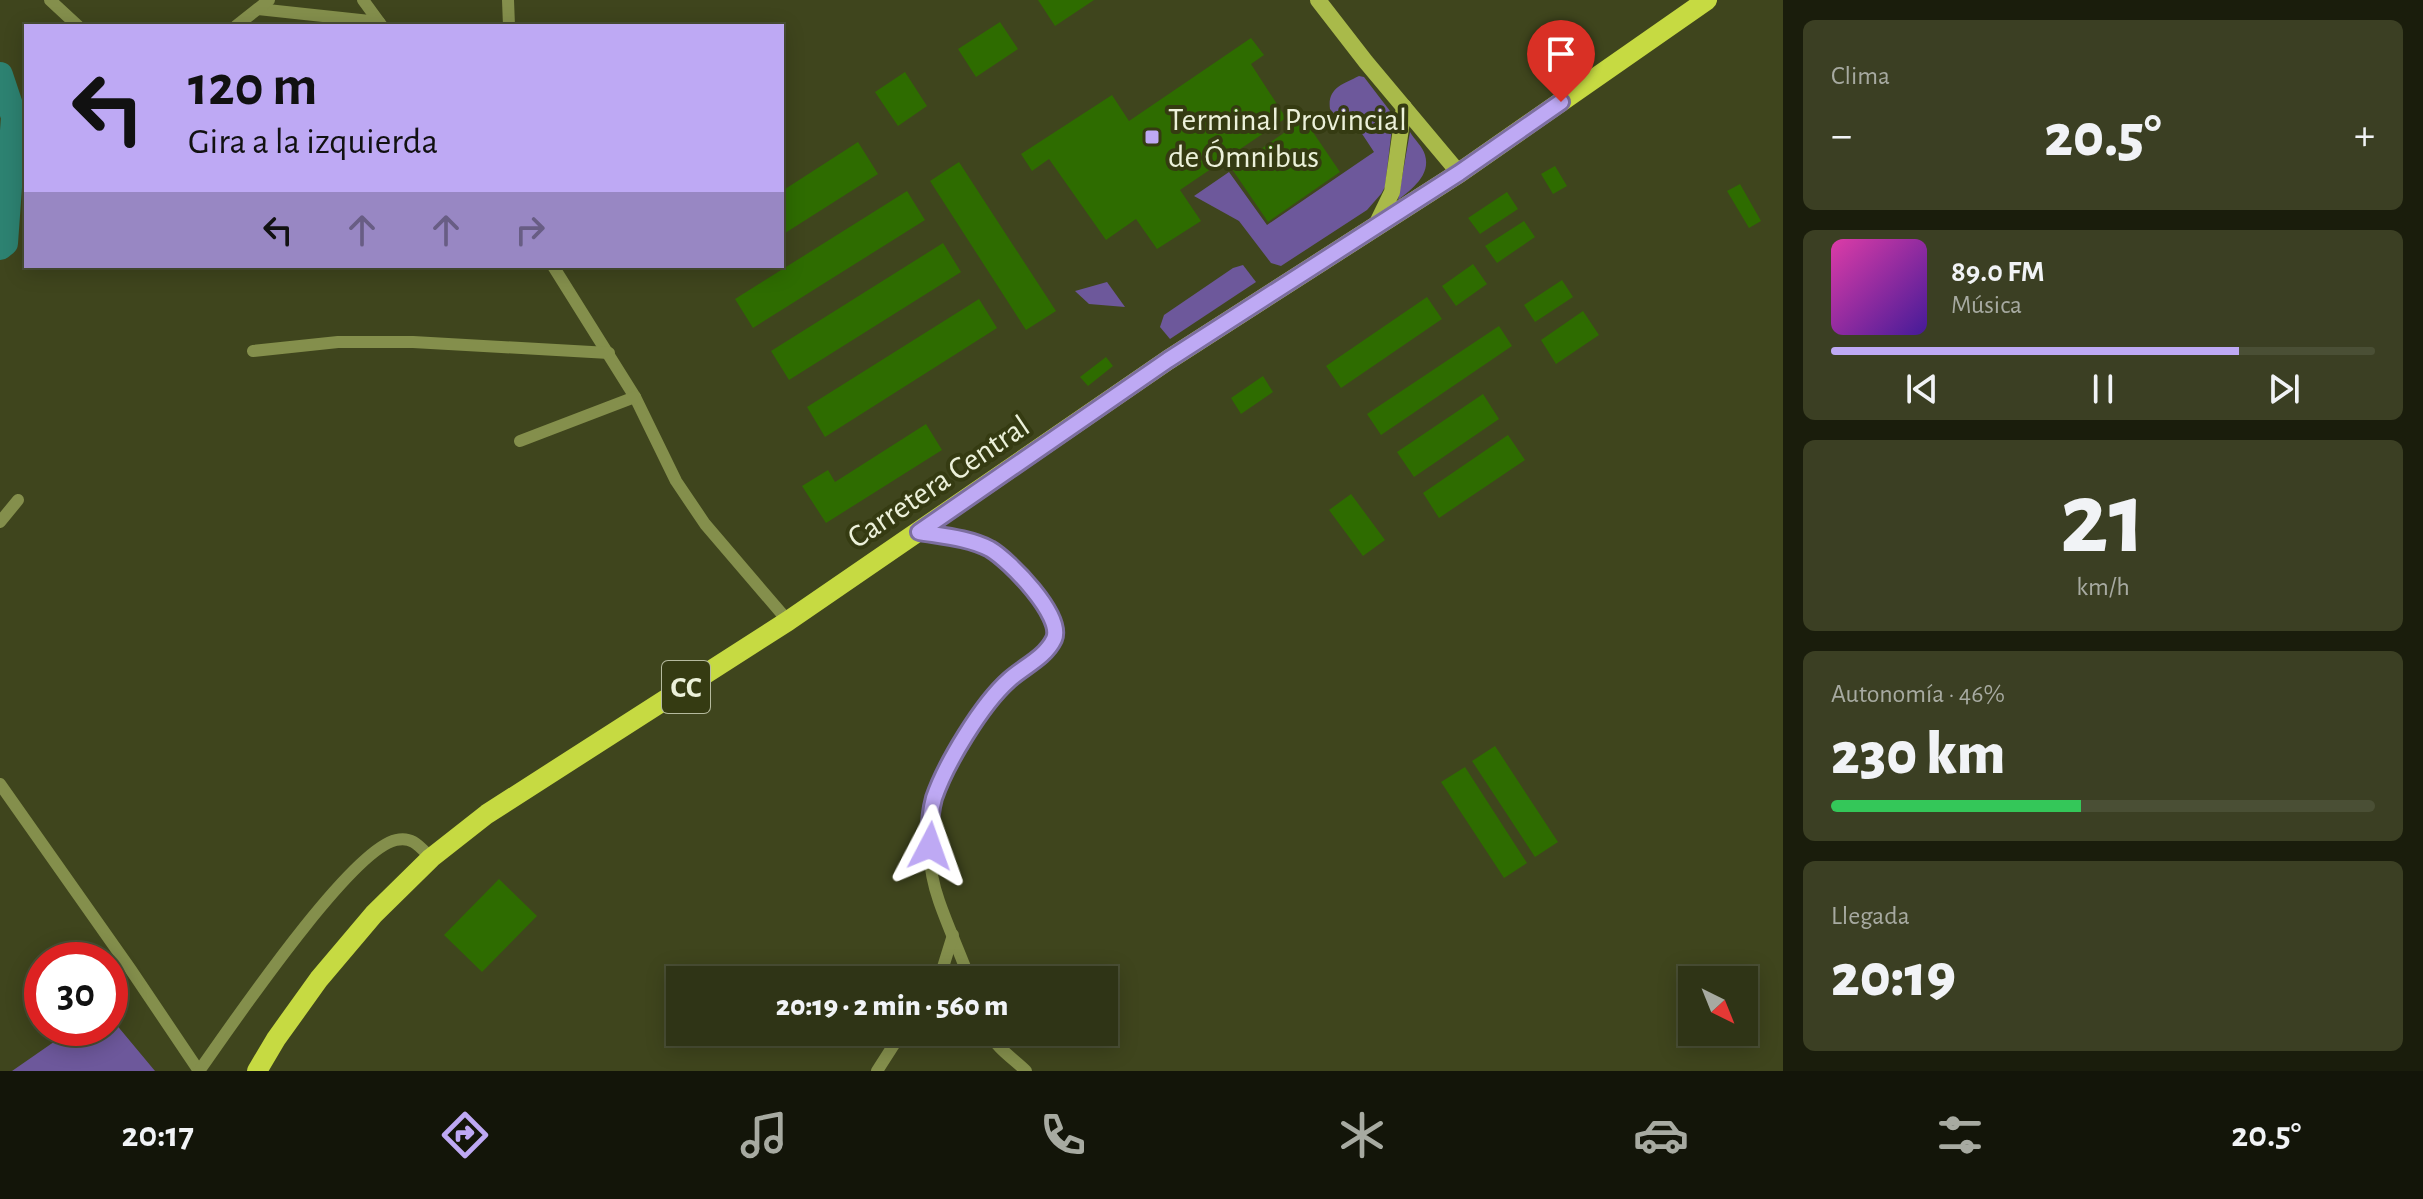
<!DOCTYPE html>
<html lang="es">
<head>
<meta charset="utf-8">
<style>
  :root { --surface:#2f3416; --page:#3b3f23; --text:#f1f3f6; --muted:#a7aaa1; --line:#4a4f35; --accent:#bea9f4 }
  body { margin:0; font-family:"Alegreya Sans",sans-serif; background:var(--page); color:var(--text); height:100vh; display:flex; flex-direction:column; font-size:30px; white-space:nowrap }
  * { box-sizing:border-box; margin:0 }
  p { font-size:26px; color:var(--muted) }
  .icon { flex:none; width:44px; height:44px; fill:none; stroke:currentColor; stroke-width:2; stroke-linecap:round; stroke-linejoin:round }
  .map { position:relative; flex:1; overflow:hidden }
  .side { display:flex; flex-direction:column; gap:20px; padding:20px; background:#1a1d0c; width:640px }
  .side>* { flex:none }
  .banner { position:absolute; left:24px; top:24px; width:760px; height:244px; border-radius:0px; box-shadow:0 4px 20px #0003,0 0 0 2px var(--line); background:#bea9f4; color:#111; overflow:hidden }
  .needle { width:52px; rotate:137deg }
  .buttons { position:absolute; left:1678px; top:966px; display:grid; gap:16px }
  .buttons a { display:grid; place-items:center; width:80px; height:80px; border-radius:0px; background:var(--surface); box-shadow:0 4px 20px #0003,0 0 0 2px var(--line); font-size:40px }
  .speed { position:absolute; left:24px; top:942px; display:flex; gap:16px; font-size:40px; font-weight:700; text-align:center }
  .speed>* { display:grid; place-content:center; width:104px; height:104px; border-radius:50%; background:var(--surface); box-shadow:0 4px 20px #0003,0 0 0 2px var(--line); line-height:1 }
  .speed .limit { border:12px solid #d22; background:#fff; color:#111 }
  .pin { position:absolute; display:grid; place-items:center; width:68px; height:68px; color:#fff; margin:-82px -34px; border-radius:50% 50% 50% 0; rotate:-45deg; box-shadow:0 0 8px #0007 }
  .pin .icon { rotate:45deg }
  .me { position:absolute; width:88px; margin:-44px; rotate:4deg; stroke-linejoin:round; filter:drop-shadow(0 0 6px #0008) }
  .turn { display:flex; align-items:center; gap:28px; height:168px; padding:0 32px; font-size:36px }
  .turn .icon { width:104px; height:104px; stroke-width:2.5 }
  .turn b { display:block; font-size:56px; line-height:68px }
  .lanes { display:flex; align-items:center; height:76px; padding:0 32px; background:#0003; justify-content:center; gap:40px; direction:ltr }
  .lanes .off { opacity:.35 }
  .big { font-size:60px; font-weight:800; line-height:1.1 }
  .side .widget { flex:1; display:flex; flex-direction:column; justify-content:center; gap:12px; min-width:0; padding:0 28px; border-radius:12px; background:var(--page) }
  .side .dial { align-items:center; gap:0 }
  .dial b { font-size:104px; line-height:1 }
  .song { display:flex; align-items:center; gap:24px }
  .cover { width:96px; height:96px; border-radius:12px; background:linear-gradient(135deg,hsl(320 70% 55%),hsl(260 70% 35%)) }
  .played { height:8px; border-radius:4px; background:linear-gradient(90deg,var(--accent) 75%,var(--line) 75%) }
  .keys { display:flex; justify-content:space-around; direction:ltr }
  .heat { display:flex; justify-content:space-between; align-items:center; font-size:44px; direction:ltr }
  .charge { height:12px; border-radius:6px; background:linear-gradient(90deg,#34c759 46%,var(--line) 0) }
  .trip { position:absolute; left:666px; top:966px; width:452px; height:80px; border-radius:0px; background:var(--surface); box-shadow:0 4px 20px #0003,0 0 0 2px var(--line); font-weight:800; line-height:80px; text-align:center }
  .dock { display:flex; height:128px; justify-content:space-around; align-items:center; background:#131509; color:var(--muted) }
  .dock .icon { width:56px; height:56px }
  .dock .on { color:var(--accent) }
  .dock b { font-size:36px; color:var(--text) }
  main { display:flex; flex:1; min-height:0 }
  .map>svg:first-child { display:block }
</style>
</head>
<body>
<main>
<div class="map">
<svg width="1783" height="1071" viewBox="0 0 1783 1071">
  <rect width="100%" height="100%" fill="#3f451d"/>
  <g fill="#6d589b">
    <path d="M1359,76l5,1 26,34 3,8 -8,68 -4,7 -14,16 -86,56 -10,-3 -32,-42 -45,-25 35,-24 38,53 107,-73 -25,-38 -10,5 -9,-10c-3,-21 13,-25 29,-33z"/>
    <path d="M1410,132c4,7 13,15 15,23 6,20 -13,34 -27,45z"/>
    <polygon points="1243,265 1256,282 1170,339 1160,327 1164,315 1233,268"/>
    <polygon points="1107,282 1125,307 1089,304 1075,291"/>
    <polygon points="110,1017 155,1071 12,1071 74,1028 110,1028"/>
  </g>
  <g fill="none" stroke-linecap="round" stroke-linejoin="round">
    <polyline stroke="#2d8271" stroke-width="26" points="0,75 14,117 5,243 0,247"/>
  </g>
  <g fill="#2e6c00">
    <polygon points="1038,0 1094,0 1055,26"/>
    <polygon points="1000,22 1018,49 976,77 958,49"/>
    <polygon points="1251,38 1264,55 1251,64 1286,118 1180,190 1201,221 1157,249 1136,219 1106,240 1049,159 1032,171 1021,154 1112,95 1129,121"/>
    <polygon points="905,72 927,106 898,126 875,92"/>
    <polygon points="1304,119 1340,172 1268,222 1232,169"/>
    <polygon points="858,142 878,174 782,235 782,191"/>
    <polygon points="959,162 1056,311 1026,330 930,181"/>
    <polygon points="1555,166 1567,186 1553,194 1541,174"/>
    <polygon points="1740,184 1761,221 1749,228 1727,191"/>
    <polygon points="907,191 925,220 753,328 735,299"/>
    <polygon points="1507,192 1518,209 1480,234 1468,218"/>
    <polygon points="1524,221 1535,237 1497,263 1485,246"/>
    <polygon points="943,243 961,272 789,380 771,351"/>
    <polygon points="1473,264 1487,284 1456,306 1442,286"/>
    <polygon points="1562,280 1573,297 1535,322 1524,305"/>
    <polygon points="1427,297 1442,319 1341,388 1326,366"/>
    <polygon points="979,299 997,328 825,437 807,407"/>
    <polygon points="1583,311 1599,335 1556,364 1541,340"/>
    <polygon points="1499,326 1512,346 1381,435 1367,414"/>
    <polygon points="1106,357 1113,366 1088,386 1080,377"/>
    <polygon points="1263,376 1273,392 1241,414 1231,398"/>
    <polygon points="1483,394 1499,419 1414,477 1397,452"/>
    <polygon points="926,424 942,450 826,523 802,486 828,470 835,482"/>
    <polygon points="1508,435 1525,460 1439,518 1423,493"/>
    <polygon points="1351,494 1385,540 1363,556 1329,510"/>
    <polygon points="1495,746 1558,842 1535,857 1472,761"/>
    <polygon points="1465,767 1527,863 1504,878 1441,782"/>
    <polygon points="499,879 537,916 482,972 444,935"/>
  </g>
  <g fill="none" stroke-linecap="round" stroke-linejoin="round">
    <g stroke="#848f4c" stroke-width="12">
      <polyline points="50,0 78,26"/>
      <polyline points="363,0 382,26"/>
      <polyline points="508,0 509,26"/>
      <polyline points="258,9 379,22"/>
      <polyline points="236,26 269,0"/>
      <polyline points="553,266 635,397 676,481 705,524 788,621"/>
      <polyline points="253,351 338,342 413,342 609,353"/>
      <polyline points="520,441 635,397"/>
      <polyline points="0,522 18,500"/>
      <path d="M919,532c24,4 50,6 71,17 20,11 74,67 63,90 -8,19 -30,28 -44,41 -6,5 -11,13 -16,19 -22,26 -49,66 -59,99 -9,31 -6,72 5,103 9,26 21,52 31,79"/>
      <polyline points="0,784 131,970 199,1071"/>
      <polyline points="939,980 953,935"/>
      <path d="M989,1032c7,16 25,27 37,39"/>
      <path d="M199,1071c32,-45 151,-221 197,-231 17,-4 24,7 35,18"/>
      <polyline points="877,1071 902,1032"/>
    </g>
    <g stroke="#a9ba4a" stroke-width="16">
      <polyline points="1318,0 1366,62 1459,173"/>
      <polyline points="1376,225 1392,192 1404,107"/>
    </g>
    <polyline stroke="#c6da42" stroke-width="20" points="257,1071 276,1039 319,979 374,914 431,858 487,814 788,621 1168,360 1459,173 1707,0"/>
  </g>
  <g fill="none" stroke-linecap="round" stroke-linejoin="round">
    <g stroke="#7c6e9f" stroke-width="20">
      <path id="route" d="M930,846c-1,-16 0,-33 4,-48 12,-35 48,-94 75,-118 14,-13 36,-22 45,-41 10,-23 -45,-79 -64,-90 -21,-11 -47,-13 -71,-17l249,-172 291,-187 102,-71"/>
    </g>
    <use href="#route" stroke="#bea9f4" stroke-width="14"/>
  </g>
  <rect fill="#bea9f4" stroke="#353b12" stroke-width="3" x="1144" y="129" width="16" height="16" rx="4"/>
  <g text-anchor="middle" stroke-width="8" stroke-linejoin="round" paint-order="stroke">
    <rect fill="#353b12" stroke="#b5ba9e" stroke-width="2" x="662" y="661" width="48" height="52" rx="6"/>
    <g font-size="30" font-weight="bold" fill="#ecf1da">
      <text x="686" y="697">CC</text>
    </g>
    <g font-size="32" fill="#ecf1da" stroke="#353b12" text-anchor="start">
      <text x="1168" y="130">Terminal Provincial<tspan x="1168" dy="37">de Ómnibus</tspan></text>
    </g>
    <g font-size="32" fill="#ecf1da" stroke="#353b12">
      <text transform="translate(938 481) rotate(-34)" y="11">Carretera Central</text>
    </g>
  </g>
</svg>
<div class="buttons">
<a><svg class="needle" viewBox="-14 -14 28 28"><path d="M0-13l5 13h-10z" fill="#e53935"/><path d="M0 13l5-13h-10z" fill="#a7aaa1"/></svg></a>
</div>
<div class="speed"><div class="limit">30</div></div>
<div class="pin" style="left:1561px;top:102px;background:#d93025"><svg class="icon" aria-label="arrive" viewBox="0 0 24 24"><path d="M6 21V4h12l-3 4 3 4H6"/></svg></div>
<svg class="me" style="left:930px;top:846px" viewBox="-20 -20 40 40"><path d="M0-17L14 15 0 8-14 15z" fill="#bea9f4" stroke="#fff" stroke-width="4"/></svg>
<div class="trip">20:19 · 2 min · 560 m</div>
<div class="banner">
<div class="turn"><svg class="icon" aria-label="left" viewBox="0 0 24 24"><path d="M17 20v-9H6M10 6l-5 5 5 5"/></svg><div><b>120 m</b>Gira a la izquierda</div></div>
<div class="lanes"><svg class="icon" aria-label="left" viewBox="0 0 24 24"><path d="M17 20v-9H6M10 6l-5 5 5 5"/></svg><svg class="icon off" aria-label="ahead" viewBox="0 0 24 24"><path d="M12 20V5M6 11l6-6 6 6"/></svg><svg class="icon off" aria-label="ahead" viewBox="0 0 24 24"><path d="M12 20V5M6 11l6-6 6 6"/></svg><svg class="icon off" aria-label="right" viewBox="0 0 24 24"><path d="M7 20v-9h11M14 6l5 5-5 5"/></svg></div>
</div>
</div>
<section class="side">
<div class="widget"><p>Clima</p>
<div class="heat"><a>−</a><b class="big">20.5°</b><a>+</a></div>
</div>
<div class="widget">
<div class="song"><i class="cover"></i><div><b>89.0 FM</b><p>Música</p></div></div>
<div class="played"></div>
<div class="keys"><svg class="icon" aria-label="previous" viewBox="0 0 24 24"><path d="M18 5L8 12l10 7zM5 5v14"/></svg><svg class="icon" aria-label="pause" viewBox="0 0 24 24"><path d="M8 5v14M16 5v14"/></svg><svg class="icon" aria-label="next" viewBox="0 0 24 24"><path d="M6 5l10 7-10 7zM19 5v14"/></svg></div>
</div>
<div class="widget dial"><b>21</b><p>km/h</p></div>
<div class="widget"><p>Autonomía · 46%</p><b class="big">230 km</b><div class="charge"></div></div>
<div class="widget"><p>Llegada</p><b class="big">20:19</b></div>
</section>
</main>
<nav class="dock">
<b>20:17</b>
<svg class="icon on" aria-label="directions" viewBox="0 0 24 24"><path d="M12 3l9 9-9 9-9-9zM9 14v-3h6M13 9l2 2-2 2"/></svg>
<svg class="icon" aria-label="music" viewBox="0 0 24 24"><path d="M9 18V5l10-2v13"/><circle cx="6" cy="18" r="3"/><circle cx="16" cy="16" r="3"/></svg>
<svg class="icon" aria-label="phone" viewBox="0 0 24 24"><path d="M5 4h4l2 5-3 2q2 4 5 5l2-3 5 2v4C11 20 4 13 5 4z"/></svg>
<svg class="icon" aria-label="climate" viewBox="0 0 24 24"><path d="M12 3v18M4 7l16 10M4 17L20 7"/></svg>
<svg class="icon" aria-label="car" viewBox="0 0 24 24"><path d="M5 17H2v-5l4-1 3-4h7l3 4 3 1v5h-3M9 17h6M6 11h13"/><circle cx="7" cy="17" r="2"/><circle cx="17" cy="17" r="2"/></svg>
<svg class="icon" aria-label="filters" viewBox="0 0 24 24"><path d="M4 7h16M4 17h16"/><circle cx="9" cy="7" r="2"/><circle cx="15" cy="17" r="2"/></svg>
<b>20.5°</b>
</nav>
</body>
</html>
